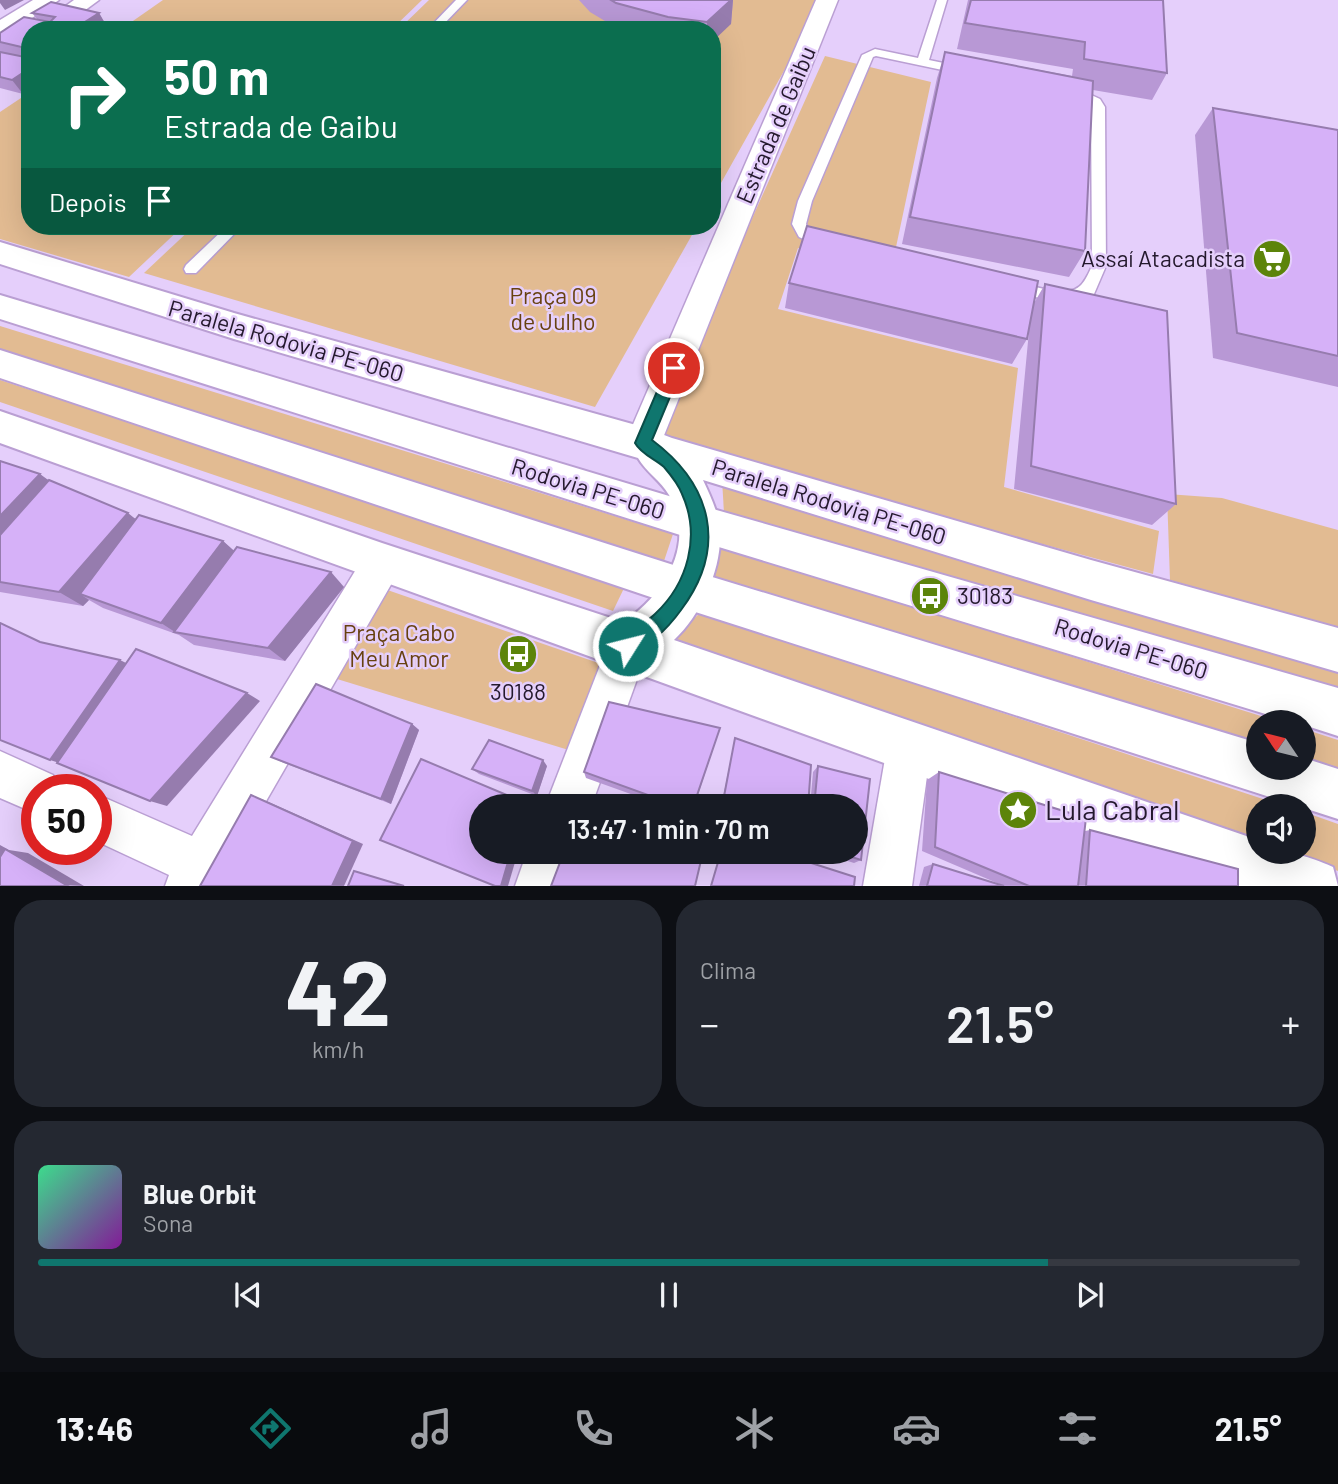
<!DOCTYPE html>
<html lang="pt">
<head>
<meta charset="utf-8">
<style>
  :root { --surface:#171b24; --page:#242831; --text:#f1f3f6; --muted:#9ea1a6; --line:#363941; --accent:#0f766e }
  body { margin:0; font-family:Barlow,sans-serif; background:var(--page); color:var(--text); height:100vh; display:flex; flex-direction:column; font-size:26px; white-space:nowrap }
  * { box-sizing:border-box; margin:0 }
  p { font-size:23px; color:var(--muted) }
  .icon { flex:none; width:38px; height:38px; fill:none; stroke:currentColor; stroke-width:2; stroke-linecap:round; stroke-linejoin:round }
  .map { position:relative; height:886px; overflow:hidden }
  .side { display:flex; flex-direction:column; gap:14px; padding:14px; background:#0d0f14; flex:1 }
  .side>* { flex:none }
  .banner { position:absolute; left:21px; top:21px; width:700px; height:214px; border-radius:28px; box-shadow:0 7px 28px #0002; background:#0b6e4f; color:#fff; overflow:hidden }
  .needle { width:46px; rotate:305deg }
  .buttons { position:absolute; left:1246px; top:710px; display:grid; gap:14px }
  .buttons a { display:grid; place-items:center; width:70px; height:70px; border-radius:50%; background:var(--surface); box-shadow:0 7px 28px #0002; font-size:35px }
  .speed { position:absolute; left:21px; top:774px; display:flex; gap:14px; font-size:35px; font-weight:700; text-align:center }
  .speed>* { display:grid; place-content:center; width:91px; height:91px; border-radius:50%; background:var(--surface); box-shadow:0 7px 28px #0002; line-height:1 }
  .speed .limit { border:10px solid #d22; background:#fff; color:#111 }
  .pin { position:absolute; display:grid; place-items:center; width:60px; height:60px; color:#fff; margin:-30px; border:4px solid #fff; border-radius:50%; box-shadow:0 2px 7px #0007 }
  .me { position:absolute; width:77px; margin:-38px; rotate:54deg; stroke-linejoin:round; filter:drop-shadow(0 0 5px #0008) }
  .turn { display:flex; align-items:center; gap:24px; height:147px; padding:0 28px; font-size:32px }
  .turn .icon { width:91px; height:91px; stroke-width:2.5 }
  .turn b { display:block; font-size:49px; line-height:60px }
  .then { display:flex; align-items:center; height:66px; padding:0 28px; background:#0003; gap:14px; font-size:26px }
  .big { font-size:52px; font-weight:600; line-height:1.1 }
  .side .card { flex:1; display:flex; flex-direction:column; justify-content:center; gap:10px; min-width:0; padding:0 24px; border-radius:28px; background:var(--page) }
  .side .dial { align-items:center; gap:0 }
  .dial b { font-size:91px; line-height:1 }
  .song { display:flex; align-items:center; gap:21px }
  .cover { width:84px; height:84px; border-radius:10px; background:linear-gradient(135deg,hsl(150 70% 55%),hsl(290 70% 35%)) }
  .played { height:7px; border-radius:4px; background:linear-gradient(90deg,var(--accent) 80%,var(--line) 80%) }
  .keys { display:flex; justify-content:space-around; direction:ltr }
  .heat { display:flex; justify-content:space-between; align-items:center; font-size:38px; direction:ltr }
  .side .tiles { flex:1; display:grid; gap:14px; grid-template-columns:1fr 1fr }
  .card:last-child { grid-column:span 2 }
  .trip { position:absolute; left:469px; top:794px; width:399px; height:70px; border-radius:35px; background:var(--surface); box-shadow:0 7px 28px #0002; font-weight:600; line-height:70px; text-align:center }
  .tabs { display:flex; height:112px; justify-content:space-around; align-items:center; background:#090b0e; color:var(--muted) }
  .tabs .icon { width:49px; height:49px }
  .tabs .selected { color:var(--accent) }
  .tabs b { font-size:32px; color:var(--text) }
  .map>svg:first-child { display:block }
</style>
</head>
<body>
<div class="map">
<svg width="1338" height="886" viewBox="0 0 1338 886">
  <rect width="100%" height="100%" fill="#e5cffb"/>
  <g fill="#e2bb92">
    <polygon points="163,0 422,0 391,30 120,30"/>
    <polygon points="429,0 819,0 798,46 712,199 712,30 398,30"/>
    <polygon points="825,56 931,82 892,266 798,248 778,309 1018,368 1004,487 1159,531 1153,574 653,439"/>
    <polygon points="30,92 30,226 183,226 129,277 0,239 0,112"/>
    <polygon points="194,226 697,226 595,407 144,273"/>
    <polygon points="0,326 673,534 664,561 0,351"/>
    <polygon points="0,380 626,584 613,611 0,402"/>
    <polygon points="722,479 1338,663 1338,699 724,513"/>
    <polygon points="1167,494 1222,498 1338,530 1338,628 1170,580"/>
    <polygon points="712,544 1283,723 1258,723 1258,755 707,580"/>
    <polygon points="373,585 607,666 572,751 324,675"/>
    <polygon points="700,613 1287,807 1258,807 1258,843 668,643"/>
    <polygon points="1304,729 1338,740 1338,780 1304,768"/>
    <polygon points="1304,812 1338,824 1338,871 1285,852 1304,852"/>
  </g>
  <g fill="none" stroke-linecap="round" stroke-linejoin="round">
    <g stroke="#ba9fd3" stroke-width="3">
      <g id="service">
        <polygon points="456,0 467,0 438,30 427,30"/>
        <path d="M937,0h10l-18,60 158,33 13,6 5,8 1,159 -12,28 -18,8h-19l-239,-56 -19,-9 -7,-13 6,-23 64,-146 13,-6 43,9zM876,56l203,43 12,5 1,162c-9,20 -13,26 -35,26l-235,-55 -12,-6 -4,-7 6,-23 61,-144z"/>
        <polygon points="227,226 242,226 196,273 186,273 184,269 186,265"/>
      </g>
    </g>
    <g stroke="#ba9fd3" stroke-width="3">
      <g id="minor">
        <polygon points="33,0 59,0 8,34 0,36 0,20"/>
        <polygon points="74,0 99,0 58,30 32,30"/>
        <polygon points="816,0 838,0 661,443 655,453 643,458 631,453 625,443"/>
        <polygon points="382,545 396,550 401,563 396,576 217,886 165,886 169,875 96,841 96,794 192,836 368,550"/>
        <polygon points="628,626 643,632 649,646 591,807 545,807 613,632"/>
        <polygon points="909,725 925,731 931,747 912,886 863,886 887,747 893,731"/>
        <polygon points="0,751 53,775 59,789 37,789 37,814 0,798"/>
        <polygon points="527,852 575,852 564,886 515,886"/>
      </g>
    </g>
    <g stroke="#ba9fd3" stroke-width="4">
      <path id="secondary" d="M0,242l234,71 409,114 29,11 419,122 247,68v44l-247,-72 -388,-120c8,17 16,34 17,52 2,37 -19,83 -46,108l584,200v12c34,0 44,2 75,15l5,19h-103l-326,-114 -909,-329v-32l382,132 241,79c41,-26 74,-79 46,-127 -8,-14 -23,-23 -31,-37l-404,-119 -234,-75z"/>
    </g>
    <g stroke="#ba9fd3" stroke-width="4">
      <g id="trunk">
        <polygon points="0,295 699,505 1338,688 1338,736 1304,725 1304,723 1295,723 699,541 0,319"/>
        <polygon points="0,350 686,569 1258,743 1258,768 1304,768 1304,758 1338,769 1338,819 686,609 0,378"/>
      </g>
    </g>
    <use href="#service" fill="#fff" fill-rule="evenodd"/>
    <use href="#minor" fill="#fff" fill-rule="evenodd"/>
    <use href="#secondary" fill="#fff" fill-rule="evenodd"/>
    <use href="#trunk" fill="#fff" fill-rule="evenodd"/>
  </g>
  <g fill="#b898d5">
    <polygon points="579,0 733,0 731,24 712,30 620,30 590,12"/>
    <polygon points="968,0 1163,0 1167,73 1152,100 1093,90 1085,251 1069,277 902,244 937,78 945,52 1072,76 1073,69 957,49"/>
    <polygon points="32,13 99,13 109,30 30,30 30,90 23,94 0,88 0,33 37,19"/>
    <polygon points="1213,108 1338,130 1338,387 1213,358 1195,135"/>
    <polygon points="789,283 1033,305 1045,284 1176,504 1152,525 1014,489 1029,331 1027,339 1012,364 785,308"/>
    <polygon points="0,461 49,480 136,519 223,541 234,551 344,587 285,661 194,645 179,635 103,608 89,600 83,606 0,592"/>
    <polygon points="412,724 419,730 391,804 284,763 271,757"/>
    <polygon points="720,728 694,807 667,807 586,778 584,772"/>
    <polygon points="735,738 808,807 721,807"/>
    <polygon points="547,766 537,796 479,774 472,769"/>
    <polygon points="818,766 870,779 861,860 854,863 820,852 856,852 856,807 810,807 813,772"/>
    <polygon points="939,772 1085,831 1090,830 1238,886 1004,886 922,851 927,780"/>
    <polygon points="933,864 1004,886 919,886 924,867"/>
  </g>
  <g fill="#967cae">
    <polygon points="0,0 24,0 5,10 0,3"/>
    <polygon points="731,0 733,0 731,24 712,42 712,30 707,30 707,22"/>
    <polygon points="99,13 109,30 72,30"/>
    <polygon points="30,68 30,90 23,94 12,80"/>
    <polygon points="40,474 63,491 0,560 0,516"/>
    <polygon points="128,513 149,530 80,594 89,600 83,606 59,592"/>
    <polygon points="223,541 241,557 175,632 161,623"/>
    <polygon points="331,572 344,587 285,661 268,648"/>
    <polygon points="120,660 136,668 69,766 50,760"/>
    <polygon points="247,693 260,701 167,806 150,801"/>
    <polygon points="412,724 419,730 391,804 381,799"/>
    <polygon points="543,760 547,766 537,796 532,791"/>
    <polygon points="251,795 264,800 363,844 344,886 332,886"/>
    <polygon points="0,845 9,850 28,853 84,886 0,883"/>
    <polygon points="511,852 518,852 508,886 501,886"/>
  </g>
  <g fill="#d6b1f8" stroke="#967cae" stroke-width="2">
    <polygon points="611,0 731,0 707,22 668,17 616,3"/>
    <polygon points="971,0 1163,0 1167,73 1084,59 1085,42 965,23"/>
    <polygon points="51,2 99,13 72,30 30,30 30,49 0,42 0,33 24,17 50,22 55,17 32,13"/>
    <polygon points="0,52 30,58 30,68 12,80 0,77"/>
    <polygon points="945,52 1093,81 1085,251 910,217"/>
    <polygon points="1213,108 1338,130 1338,356 1237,333"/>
    <polygon points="807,226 1038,281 1027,339 789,283"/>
    <polygon points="1045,284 1167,311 1176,504 1031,466"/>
    <polygon points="0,461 40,474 0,516"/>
    <polygon points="49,480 128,513 59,592 0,582 0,535"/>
    <polygon points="139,515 223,541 161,623 80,594"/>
    <polygon points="237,547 331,572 268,648 174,632"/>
    <polygon points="0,623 40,642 120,660 50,760 0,740"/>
    <polygon points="136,649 247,693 150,801 57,763"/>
    <polygon points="316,684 412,724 381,799 271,757"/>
    <polygon points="609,702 720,728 693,807 681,807 584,772"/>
    <polygon points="735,738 811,765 808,807 722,807"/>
    <polygon points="489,740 543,760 532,791 472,769"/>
    <polygon points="421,759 526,803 525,807 481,807 481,852 511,852 501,886 495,886 380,840"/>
    <polygon points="818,766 870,779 861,860 836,852 856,852 856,807 814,807"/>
    <polygon points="939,772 1086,818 1078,886 1029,886 935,847"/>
    <polygon points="251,795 353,841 332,886 200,886"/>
    <polygon points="585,799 609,807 582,807"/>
    <polygon points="1090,830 1238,869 1238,886 1086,886"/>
    <polygon points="5,849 68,886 0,886 0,857"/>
    <polygon points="564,852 703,852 695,886 551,886"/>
    <polygon points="721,852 777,852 855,877 854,886 711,886"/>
    <polygon points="933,864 1004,886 927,886"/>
    <polygon points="354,871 404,886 348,886"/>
  </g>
  <path fill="#0f766e" stroke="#0a4d48" stroke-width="2" d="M674,362l8,6 -30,72c60,45 76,107 29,170 -13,18 -32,36 -53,45l-7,-3 -3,-6c7,-15 26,-21 37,-32 33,-31 46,-78 27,-120 -3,-8 -12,-20 -18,-27 -9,-8 -23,-13 -29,-24l32,-75z"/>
  <defs>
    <g id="supermarket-disc" transform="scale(2.0125)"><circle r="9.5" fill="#5c840a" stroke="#e5cffb"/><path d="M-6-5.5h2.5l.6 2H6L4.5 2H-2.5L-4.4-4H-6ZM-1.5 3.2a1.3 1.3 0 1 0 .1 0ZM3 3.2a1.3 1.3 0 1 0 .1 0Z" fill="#fff"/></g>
    <g id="bus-disc" transform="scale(2.0125)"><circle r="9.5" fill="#5c840a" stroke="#e5cffb"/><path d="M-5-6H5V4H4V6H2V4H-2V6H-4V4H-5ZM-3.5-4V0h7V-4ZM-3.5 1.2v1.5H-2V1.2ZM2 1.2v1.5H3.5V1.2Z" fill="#fff"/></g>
    <g id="sight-disc" transform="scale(2.0125)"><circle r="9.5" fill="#5c840a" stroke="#e5cffb"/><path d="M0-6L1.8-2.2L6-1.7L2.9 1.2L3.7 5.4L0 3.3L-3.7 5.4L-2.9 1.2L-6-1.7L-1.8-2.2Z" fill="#fff"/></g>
  </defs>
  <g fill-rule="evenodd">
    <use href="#supermarket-disc" x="1272" y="259"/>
    <use href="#bus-disc" x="930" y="596"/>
    <use href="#bus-disc" x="518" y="654"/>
    <use href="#sight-disc" x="1018" y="810"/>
  </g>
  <g text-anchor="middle" stroke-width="5" stroke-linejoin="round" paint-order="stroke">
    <g font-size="23" fill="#24192d" stroke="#e5cffb">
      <text transform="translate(776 125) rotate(-67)" y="8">Estrada de Gaibu</text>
      <text transform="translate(286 341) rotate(16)" y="8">Paralela Rodovia PE-060</text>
      <text transform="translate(588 489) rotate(17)" y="8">Rodovia PE-060</text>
      <text transform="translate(829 502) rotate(17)" y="8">Paralela Rodovia PE-060</text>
      <text transform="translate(1131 649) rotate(17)" y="8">Rodovia PE-060</text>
    </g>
    <g font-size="23" fill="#24192d" stroke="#e5cffb" text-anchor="end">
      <text x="1245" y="267">Assaí Atacadista</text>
      <text x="957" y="604" text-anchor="start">30183</text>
      <text x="518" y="700" text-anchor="middle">30188</text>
    </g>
    <g font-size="23" fill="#674110" stroke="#e5cffb">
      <text x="553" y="304">Praça 09<tspan x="553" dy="26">de Julho</tspan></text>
      <text x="399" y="641">Praça Cabo<tspan x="399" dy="26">Meu Amor</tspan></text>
    </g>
    <g font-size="28" fill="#24192d" stroke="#e5cffb" text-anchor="start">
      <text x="1045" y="820">Lula Cabral</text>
    </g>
  </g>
</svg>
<div class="buttons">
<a><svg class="needle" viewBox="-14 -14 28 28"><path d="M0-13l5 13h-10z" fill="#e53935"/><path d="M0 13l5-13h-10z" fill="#9ea1a6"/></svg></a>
<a><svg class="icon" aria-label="sound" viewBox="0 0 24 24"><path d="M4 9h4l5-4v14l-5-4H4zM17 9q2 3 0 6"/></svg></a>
</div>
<div class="speed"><div class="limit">50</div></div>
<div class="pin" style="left:674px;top:368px;background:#d93025"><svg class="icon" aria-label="arrive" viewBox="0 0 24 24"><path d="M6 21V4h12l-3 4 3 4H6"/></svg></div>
<svg class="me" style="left:628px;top:646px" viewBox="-20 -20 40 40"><circle r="17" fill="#0f766e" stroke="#fff" stroke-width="3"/><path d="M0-11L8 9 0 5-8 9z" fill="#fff"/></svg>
<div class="trip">13:47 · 1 min · 70 m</div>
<div class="banner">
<div class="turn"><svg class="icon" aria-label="right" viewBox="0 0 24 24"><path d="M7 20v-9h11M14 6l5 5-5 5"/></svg><div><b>50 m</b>Estrada de Gaibu</div></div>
<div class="then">Depois<svg class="icon" aria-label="arrive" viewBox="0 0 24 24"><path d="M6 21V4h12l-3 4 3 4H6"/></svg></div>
</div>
</div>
<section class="side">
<div class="tiles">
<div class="card dial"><b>42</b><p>km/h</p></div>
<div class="card"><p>Clima</p>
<div class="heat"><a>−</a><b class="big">21.5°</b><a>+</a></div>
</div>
<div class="card">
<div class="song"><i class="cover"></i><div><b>Blue Orbit</b><p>Sona</p></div></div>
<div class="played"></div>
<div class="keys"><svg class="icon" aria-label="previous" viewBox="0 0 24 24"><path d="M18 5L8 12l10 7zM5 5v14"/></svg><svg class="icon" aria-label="pause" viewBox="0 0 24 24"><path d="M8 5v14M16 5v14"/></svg><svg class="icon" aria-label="next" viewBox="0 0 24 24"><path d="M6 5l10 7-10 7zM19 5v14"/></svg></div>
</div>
</div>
</section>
<nav class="tabs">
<b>13:46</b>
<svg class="icon selected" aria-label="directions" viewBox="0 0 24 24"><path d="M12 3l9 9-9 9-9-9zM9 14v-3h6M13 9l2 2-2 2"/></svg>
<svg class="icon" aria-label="music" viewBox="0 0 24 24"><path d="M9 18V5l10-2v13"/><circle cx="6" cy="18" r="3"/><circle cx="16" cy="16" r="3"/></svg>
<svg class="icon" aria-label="phone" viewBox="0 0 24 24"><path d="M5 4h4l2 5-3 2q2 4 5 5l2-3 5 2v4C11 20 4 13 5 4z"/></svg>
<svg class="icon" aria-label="climate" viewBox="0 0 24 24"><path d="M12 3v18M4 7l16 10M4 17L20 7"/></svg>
<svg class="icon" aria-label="car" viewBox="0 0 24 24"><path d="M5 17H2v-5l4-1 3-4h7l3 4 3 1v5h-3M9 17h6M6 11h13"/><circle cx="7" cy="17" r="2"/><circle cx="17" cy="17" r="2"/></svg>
<svg class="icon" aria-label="filters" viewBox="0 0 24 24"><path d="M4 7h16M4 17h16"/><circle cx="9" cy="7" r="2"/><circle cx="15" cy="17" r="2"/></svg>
<b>21.5°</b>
</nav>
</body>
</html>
